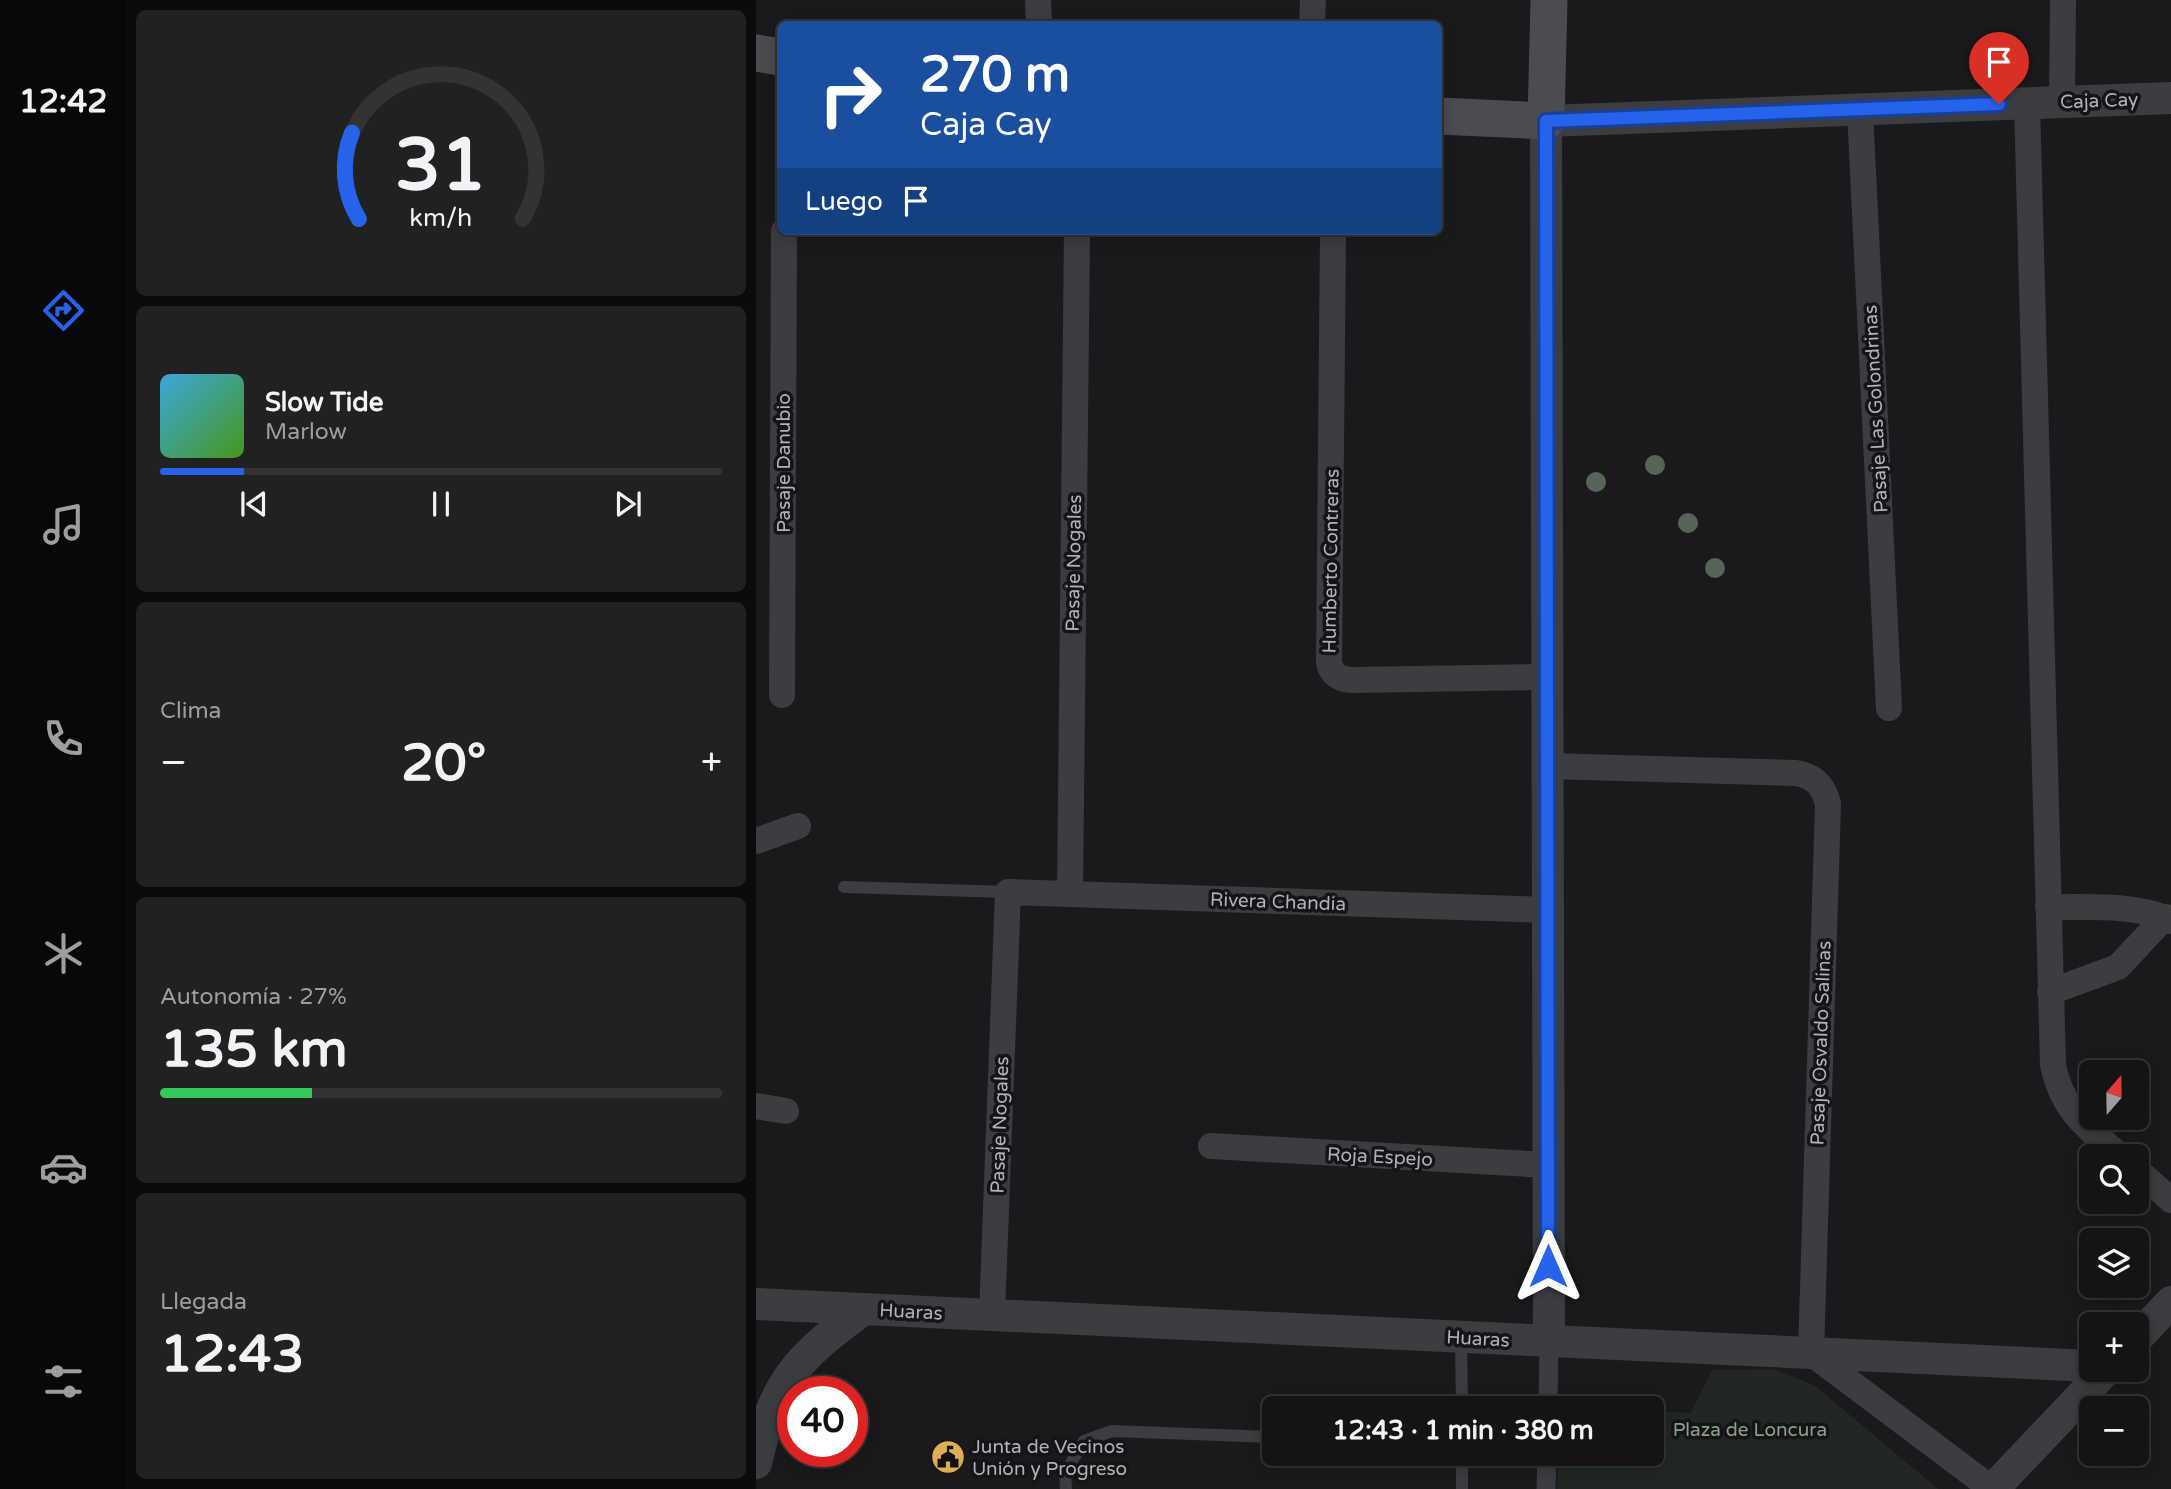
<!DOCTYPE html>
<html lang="es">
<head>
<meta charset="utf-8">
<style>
  :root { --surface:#141415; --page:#212122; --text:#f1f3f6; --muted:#9d9ea0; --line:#333334; --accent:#2563eb }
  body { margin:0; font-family:"Varela Round",sans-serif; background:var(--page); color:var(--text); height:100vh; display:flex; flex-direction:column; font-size:26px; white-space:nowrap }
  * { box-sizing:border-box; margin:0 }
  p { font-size:23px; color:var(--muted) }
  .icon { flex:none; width:38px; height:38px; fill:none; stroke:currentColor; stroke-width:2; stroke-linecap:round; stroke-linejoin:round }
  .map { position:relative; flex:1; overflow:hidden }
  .drawer { display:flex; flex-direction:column; gap:10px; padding:10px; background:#0b0b0c; width:630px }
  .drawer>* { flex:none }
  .top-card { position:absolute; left:21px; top:21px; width:665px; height:214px; border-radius:10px; box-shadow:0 4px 18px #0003,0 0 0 2px var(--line); background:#1a4fa0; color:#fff; overflow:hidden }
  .needle { width:46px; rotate:20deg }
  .fabs { position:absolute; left:1323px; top:1060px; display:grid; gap:14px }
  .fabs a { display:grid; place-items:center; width:70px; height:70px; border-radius:10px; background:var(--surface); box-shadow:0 4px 18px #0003,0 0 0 2px var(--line); font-size:35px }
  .speed { position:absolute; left:21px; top:1376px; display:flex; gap:14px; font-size:35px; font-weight:700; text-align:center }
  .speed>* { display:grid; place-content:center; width:91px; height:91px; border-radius:50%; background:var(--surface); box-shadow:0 4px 18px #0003,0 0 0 2px var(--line); line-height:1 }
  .speed .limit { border:10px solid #d22; background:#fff; color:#111 }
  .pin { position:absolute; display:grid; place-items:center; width:60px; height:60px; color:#fff; margin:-72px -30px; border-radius:50% 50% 50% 0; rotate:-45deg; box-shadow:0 0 7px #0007 }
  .pin .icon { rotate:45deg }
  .me { position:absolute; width:77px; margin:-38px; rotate:0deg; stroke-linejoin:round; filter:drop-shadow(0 0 5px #0008) }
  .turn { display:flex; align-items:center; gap:24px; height:147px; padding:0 28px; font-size:32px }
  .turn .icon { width:91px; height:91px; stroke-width:2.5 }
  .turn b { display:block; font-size:49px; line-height:60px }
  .then { display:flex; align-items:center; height:66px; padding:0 28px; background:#0003; gap:14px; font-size:26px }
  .big { font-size:52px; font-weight:800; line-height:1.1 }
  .drawer .card { flex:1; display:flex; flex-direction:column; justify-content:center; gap:10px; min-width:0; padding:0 24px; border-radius:10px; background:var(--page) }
  .drawer .dial { align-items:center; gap:0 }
  .dial svg { height:182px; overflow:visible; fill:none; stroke:var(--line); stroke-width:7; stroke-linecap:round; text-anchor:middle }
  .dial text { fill:var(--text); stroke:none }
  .song { display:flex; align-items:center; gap:21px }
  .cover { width:84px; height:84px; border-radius:10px; background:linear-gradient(135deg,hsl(200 70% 55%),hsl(100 70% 35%)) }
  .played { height:7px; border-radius:4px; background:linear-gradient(90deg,var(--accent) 15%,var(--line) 15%) }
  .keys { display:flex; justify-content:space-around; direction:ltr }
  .heat { display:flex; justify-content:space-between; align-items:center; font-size:38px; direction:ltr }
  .charge { height:10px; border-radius:5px; background:linear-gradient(90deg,#34c759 27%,var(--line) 0) }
  .trip { position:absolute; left:506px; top:1396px; width:402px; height:70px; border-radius:10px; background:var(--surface); box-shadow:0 4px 18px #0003,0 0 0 2px var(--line); font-weight:800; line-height:70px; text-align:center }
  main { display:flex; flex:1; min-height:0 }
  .dock { display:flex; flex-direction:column; width:126px; justify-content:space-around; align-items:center; background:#080808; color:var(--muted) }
  .dock .icon { width:49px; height:49px }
  .dock .active { color:var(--accent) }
  .dock b { font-size:32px; color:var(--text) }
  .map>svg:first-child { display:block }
</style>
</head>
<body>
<main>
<nav class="dock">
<b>12:42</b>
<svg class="icon active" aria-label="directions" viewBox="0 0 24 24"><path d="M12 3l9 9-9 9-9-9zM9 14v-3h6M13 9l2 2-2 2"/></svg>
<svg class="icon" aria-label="music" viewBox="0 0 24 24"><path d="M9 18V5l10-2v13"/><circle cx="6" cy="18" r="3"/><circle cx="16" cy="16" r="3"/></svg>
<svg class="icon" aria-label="phone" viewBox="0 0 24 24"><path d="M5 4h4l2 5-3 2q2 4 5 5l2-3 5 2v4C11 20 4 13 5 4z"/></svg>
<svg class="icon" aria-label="climate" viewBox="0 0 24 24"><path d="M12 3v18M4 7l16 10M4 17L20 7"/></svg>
<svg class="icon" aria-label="car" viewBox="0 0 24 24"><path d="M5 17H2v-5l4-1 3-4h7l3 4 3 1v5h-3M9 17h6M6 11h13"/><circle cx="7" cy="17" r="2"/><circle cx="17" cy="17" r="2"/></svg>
<svg class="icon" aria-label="filters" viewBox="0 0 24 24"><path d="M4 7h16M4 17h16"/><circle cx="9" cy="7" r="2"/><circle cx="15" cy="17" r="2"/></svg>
</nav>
<section class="drawer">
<div class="card dial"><svg viewBox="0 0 100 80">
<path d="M14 69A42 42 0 1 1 86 69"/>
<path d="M14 69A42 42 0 0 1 11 31" stroke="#2563eb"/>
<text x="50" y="56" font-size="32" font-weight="700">31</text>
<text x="50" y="72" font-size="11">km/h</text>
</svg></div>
<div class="card">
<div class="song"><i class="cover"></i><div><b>Slow Tide</b><p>Marlow</p></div></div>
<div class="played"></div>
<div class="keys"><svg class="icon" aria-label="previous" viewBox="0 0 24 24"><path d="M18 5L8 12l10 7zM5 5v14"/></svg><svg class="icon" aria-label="pause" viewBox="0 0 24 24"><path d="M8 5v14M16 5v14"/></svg><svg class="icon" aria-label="next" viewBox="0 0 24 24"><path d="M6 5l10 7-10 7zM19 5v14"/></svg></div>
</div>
<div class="card"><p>Clima</p>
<div class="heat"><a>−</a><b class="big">20°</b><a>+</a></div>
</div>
<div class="card"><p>Autonomía · 27%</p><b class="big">135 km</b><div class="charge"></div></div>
<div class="card"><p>Llegada</p><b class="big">12:43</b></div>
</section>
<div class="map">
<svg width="1415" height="1489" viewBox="0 0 1415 1489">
  <rect width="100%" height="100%" fill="#1a1a1c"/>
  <polygon fill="#212722" points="1017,1369 1058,1385 1182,1489 801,1489 802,1454 896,1454 896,1411 935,1413 956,1370"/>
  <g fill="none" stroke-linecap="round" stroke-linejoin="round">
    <g stroke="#3c3d41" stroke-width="12">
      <polyline points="88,887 252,892"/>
      <polyline points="705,1337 706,1409"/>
      <polyline points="706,1454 706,1489"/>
      <polyline points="310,1489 309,1473 328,1441 356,1431 518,1437"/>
    </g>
    <g stroke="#3c3d41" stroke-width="19">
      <polyline points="792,1409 793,1341"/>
      <polyline points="790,1489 791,1454"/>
    </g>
    <g stroke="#3c3d41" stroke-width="26">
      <polyline points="282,0 283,24"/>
      <polyline points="556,24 557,0"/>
      <polyline points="1306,102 1307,0"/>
      <path d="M1271,103l26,962c9,46 35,63 68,92"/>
      <polyline points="1104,110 1133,708"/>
      <path d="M577,231l-4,432c3,12 10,16 23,17l196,-3"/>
      <polyline points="26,695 28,231"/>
      <path d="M792,766l248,7c18,3 28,13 32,31l-17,549 181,136"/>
      <polyline points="0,841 42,826"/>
      <polyline points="314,894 321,231"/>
      <path d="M1292,907c38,1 89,-4 123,14"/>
      <polyline points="1294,992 1362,967 1409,917"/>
      <polyline points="0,1106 30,1111"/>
      <polyline points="455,1146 792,1165"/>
      <polyline points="1381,1170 1415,1200"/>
      <polyline points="236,1315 252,892 792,910"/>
    </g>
    <g stroke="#3c3d41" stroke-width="32">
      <polyline points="0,1304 1335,1366"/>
      <polyline points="1381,1338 1415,1302"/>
      <polyline points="793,1341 790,121 1415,98"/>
      <path d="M0,1463c19,-83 41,-105 108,-154"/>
      <polyline points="1237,1489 1350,1370"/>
    </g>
    <g stroke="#4a4c51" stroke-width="37">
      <polyline points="0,53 24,57"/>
      <polyline points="682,116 790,121 793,0"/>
    </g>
  </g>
  <g fill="#566558">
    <circle cx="899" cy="465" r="10"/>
    <circle cx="840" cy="482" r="10"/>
    <circle cx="932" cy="523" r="10"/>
    <circle cx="959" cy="568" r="10"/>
  </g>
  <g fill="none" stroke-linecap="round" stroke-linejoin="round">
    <g stroke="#184099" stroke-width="18">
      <polyline id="route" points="792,1266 790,121 1243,104"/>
    </g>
    <use href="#route" stroke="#2563eb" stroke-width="12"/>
  </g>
  <defs>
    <g id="civic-disc" transform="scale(1.75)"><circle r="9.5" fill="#ddaf52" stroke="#151517"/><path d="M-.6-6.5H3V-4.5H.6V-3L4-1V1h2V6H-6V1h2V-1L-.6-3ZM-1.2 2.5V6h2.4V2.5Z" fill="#111"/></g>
  </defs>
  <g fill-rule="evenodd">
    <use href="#civic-disc" x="192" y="1457"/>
  </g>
  <g text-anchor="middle" stroke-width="7" stroke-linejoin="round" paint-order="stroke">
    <g font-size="19" fill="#afb2ba" stroke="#151517">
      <text transform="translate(1343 100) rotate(-2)" y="7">Caja Cay</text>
      <text transform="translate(1119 409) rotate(-93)" y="7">Pasaje Las Golondrinas</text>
      <text transform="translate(27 463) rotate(-90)" y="7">Pasaje Danubio</text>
      <text transform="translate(574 561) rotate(-89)" y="7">Humberto Contreras</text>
      <text transform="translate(317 563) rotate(-89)" y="7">Pasaje Nogales</text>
      <text transform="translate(522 901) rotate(2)" y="7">Rivera Chandia</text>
      <text transform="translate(1064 1043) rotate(-88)" y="7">Pasaje Osvaldo Salinas</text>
      <text transform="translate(243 1125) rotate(-88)" y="7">Pasaje Nogales</text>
      <text transform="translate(624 1156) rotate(3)" y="7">Roja Espejo</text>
      <text transform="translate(155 1311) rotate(3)" y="7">Huaras</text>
      <text transform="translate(722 1338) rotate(3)" y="7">Huaras</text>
    </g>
    <g font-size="19" fill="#88a38a" stroke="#151517">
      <text x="994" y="1436">Plaza de Loncura</text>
    </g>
    <g font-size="19" fill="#afb2ba" stroke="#151517" text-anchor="start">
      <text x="216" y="1453">Junta de Vecinos<tspan x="216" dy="22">Unión y Progreso</tspan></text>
    </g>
  </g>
</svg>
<div class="fabs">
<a><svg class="needle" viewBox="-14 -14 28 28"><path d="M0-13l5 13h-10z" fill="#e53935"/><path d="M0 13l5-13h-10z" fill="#9d9ea0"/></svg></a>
<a><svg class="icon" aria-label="search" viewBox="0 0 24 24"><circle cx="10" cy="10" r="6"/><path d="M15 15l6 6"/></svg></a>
<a><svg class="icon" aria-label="layers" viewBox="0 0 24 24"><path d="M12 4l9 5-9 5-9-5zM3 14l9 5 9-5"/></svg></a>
<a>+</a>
<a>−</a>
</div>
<div class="speed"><div class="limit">40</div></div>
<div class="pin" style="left:1243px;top:104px;background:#d93025"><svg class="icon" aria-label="arrive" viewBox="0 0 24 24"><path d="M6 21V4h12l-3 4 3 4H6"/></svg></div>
<svg class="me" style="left:792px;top:1266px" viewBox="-20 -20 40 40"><path d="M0-17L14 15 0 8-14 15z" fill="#2563eb" stroke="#fff" stroke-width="4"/></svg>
<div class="trip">12:43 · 1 min · 380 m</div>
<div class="top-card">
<div class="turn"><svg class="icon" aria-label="right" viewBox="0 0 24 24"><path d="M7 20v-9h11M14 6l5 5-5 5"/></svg><div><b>270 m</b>Caja Cay</div></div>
<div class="then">Luego<svg class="icon" aria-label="arrive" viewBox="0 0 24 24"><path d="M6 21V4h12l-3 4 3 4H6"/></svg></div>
</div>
</div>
</main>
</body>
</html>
